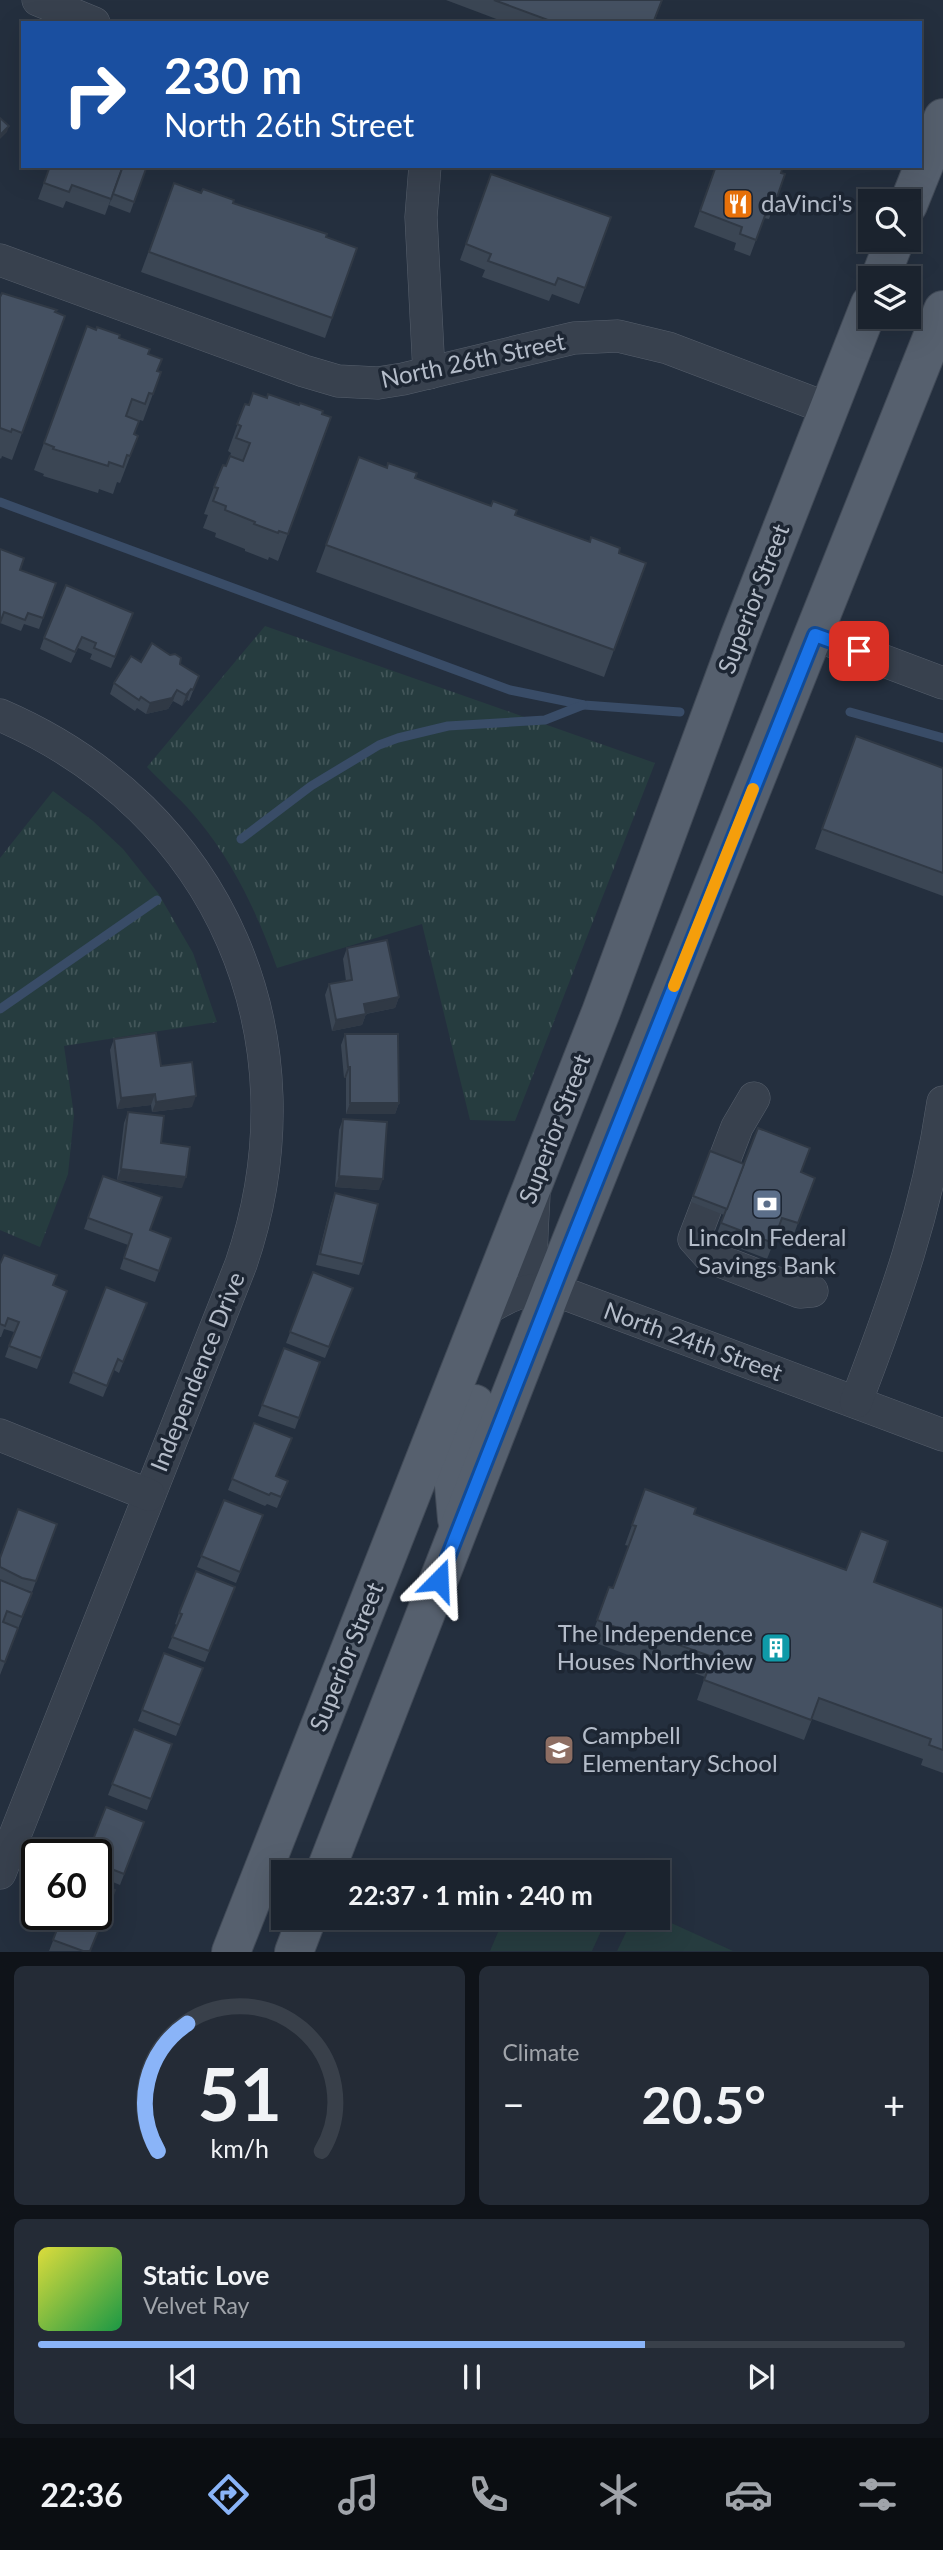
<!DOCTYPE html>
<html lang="en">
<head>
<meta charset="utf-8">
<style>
  :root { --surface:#1b232e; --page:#242b36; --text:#f1f3f6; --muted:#a0a4aa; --line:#39404a; --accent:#8ab4f8 }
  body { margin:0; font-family:Lato,sans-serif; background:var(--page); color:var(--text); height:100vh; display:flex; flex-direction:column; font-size:26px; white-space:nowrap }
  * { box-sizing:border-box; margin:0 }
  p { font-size:23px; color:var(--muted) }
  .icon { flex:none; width:38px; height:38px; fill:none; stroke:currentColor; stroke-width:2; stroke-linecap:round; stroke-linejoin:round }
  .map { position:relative; height:1952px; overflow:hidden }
  .drawer { display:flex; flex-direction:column; gap:14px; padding:14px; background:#0f1319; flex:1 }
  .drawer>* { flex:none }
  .guide { position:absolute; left:21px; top:21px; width:901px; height:147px; border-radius:0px; box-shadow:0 7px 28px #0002,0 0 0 2px var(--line); background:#1a4fa0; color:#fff; overflow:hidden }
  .tools { position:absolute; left:858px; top:189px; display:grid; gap:14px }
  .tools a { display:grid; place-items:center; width:63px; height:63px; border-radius:0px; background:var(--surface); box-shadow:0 7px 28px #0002,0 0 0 2px var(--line); font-size:35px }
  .speed { position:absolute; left:21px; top:1839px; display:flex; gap:14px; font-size:35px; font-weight:700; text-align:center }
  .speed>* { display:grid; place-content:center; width:91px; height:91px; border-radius:50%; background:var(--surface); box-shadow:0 7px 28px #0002,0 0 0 2px var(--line); line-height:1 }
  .speed .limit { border:4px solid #111; border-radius:10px; background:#fff; color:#111 }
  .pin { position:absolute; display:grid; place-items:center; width:60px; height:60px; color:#fff; margin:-30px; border-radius:14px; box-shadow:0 4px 10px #0006 }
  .me { position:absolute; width:77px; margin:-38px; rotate:21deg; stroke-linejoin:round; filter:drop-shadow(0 0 5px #0008) }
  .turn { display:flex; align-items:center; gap:24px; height:147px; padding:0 28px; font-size:32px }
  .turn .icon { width:91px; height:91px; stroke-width:2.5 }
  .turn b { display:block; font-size:49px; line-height:60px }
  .big { font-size:52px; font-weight:700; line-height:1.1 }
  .drawer .card { flex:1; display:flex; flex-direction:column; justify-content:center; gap:10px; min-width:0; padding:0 24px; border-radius:10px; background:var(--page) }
  .drawer .dial { align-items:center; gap:0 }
  .dial svg { height:182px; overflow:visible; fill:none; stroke:var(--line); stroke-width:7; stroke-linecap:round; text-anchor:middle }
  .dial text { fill:var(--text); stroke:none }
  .song { display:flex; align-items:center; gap:21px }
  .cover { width:84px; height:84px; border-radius:10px; background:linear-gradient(135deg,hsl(60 70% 55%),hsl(140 70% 35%)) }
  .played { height:7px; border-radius:4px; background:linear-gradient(90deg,var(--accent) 70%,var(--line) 70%) }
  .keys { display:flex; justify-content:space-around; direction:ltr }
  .heat { display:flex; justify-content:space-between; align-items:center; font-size:38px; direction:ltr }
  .drawer .tiles { flex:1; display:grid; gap:14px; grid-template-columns:1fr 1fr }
  .card:last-child { grid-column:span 2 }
  .trip { position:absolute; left:271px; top:1860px; width:399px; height:70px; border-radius:0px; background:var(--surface); box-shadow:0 7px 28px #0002,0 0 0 2px var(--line); font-weight:700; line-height:70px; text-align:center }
  .tab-bar { display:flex; height:112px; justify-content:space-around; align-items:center; background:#0b0e12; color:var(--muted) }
  .tab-bar .icon { width:49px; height:49px }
  .tab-bar .current { color:var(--accent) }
  .tab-bar b { font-size:32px; color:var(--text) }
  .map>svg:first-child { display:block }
</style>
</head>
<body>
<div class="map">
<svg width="943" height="1952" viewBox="0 0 943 1952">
  <defs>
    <pattern id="park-tufts" width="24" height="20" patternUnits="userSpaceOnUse" patternTransform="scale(1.75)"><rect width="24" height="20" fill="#263c3f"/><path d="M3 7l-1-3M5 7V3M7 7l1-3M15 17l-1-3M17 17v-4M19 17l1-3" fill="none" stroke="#435659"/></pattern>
  </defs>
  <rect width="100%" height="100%" fill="#242f3e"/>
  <g fill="#263c3f">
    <polygon points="658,1917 733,1951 617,1951 633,1918"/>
    <polygon points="504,1918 607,1918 592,1951 490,1951"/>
  </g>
  <g fill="url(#park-tufts)">
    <path d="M265,626l390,137 -140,358 -45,-1 -48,-196 -145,44c-19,-53 -42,-103 -78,-147 -15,-19 -35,-36 -52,-54z"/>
    <polygon points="53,791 93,821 123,849 158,893 193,953 217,1022 64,1046 74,1115 68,1174 40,1247 0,1230 0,858"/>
  </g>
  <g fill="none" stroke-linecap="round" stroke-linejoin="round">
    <g stroke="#394c67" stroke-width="9">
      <polyline points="0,502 510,690 584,705 680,712"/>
      <polyline points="850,712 943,738"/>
      <polyline points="241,839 311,786 379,745 398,738 448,726 545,720 583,705"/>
      <polyline points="0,1009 157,900"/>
    </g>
    <g stroke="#565f6c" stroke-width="33">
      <g id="minor">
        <polyline points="38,0 94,23"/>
        <polyline points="425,166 421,217 429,373"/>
        <polyline points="0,260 304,371 338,381 378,383 403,379 574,338 618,336 668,348 829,409"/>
        <polyline points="815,635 943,683"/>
        <path d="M0,715c221,95 318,323 241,549l-241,609"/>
        <polyline points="754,1098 737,1127 694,1239 710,1257 800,1292 812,1291"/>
        <path d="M534,1192c0,18 -6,72 1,84 3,5 12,9 17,13l391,146"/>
        <path d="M484,1311c25,-16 39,-22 68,-22"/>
        <path d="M856,1402c39,-102 71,-191 87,-300"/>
        <polyline points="0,1435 149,1495"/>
      </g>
    </g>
    <g stroke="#414a57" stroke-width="40">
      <g id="major">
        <polyline points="908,205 943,118"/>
        <polyline points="880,278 895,240"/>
        <polyline points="457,1519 453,1474 458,1446 475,1404"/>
        <polyline points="325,1872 552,1289 943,310"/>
        <polyline points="231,1952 601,1012 739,638 870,304"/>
        <polyline points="294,1952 307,1918"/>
      </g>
    </g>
    <use href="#minor" stroke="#38414e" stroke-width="32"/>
    <use href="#major" stroke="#56606e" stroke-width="38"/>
  </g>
  <g fill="#3b4654">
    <polygon points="446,0 662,0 654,23 507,23"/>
    <polygon points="50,166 123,166 105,215 66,201 63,208 38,199"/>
    <polygon points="123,166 147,166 130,213 109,205"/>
    <polygon points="716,166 785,174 769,219 764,218 750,256 734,250 736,243 694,227"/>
    <polygon points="491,174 611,217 579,304 552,294 549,301 482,277 485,270 460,260"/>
    <polygon points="174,183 233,203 357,248 325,338 141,272"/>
    <polygon points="0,297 56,313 65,316 12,460 2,456 1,459 0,458"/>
    <polygon points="87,326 119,338 148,354 157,371 161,372 143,421 140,420 134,434 138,436 120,483 117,482 113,494 99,489 98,493 43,476 44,474 34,470"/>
    <polygon points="267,398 331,417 278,561 269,557 268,560 245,551 245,549 215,537 216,533 203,528 208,515 204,514 214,487 226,466 231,453 228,451 245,404 249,405"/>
    <polygon points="359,457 646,563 604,677 316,572"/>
    <polygon points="20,570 56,583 39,629 24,624 21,631 0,623"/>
    <polygon points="129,624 111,668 90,659 92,654 78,648 71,663 40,649 44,638"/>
    <polygon points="141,662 180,664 199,676 189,701 187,700 182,706 173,701 168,709 146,714 137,708 135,711 110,694 114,683"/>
    <polygon points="856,736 943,768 943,896 815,849"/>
    <polygon points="347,948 399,997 395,1008 366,1014 362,1025 332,1031 325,995 329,984 346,981 343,959"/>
    <polygon points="345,1034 399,1103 395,1114 346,1114 346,1078 344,1078 341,1045"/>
    <polygon points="114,1039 161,1066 192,1107 152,1112 151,1105 117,1109 110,1050"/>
    <polygon points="128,1112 161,1143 182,1188 117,1180 124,1123"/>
    <polygon points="343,1119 379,1190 335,1187 339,1130"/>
    <polygon points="710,1151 744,1164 801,1172 815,1178 792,1239 777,1234 767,1259 715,1239 724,1215 691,1202"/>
    <polygon points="103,1176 150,1230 171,1238 155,1282 120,1269 128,1245 84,1229"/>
    <polygon points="335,1193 363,1264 359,1275 316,1265 331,1204"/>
    <polygon points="0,1264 67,1291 37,1369 5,1357 14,1332 4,1329 1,1337 0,1337"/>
    <polygon points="313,1272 353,1288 325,1358 286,1343"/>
    <polygon points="106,1287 147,1303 119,1373 114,1370 103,1397 69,1383"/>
    <polygon points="320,1362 295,1429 258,1416 262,1405"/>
    <polygon points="254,1423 277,1476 288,1481 277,1508 267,1504 265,1506 228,1490"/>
    <polygon points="645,1489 694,1514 943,1608 943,1773 921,1765 923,1759 812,1719 804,1740 697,1700 705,1677 644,1655 642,1660 590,1641 609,1587 613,1588 629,1546 625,1545"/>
    <polygon points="224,1500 263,1515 236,1583 197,1567"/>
    <polygon points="57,1524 32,1592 26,1590 32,1593 0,1675 0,1558"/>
    <polygon points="235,1587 205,1662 168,1648 177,1625 175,1624 179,1613"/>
    <polygon points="164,1653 203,1668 176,1736 138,1721"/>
    <polygon points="134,1729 172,1744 147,1810 108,1795"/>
    <polygon points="144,1822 120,1885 96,1875 96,1855"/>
    <polygon points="60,1914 96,1914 90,1951 49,1951 60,1923 57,1922"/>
  </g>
  <g fill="#303945">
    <polygon points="9,126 7,132 0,139 0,135"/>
    <polygon points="191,689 187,700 182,706 186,695"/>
    <polygon points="177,690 173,701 168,709 146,714 150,703"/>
    <polygon points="399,997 395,1008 360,1015 364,1004"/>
    <polygon points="366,1014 362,1025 332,1031 336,1020"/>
    <polygon points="348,1067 350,1067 346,1078 344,1078"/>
    <polygon points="155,1094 151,1105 117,1109 121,1098"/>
    <polygon points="196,1096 192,1107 152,1112 156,1102"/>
    <polygon points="350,1103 399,1103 395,1114 346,1114"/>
    <polygon points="121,1169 186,1177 182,1188 117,1180"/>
    <polygon points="339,1176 383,1179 379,1190 335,1187"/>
  </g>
  <g fill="#455162" stroke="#303945" stroke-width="2">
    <polygon points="494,0 662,0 653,23 556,23"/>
    <polygon points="0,118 9,126 0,135"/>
    <polygon points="50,166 123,166 111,199 72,185 69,192 44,183"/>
    <polygon points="123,166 147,166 134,202 113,194"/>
    <polygon points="716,166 783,166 781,173 785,174 775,203 770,202 756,240 740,234 742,227 700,211"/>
    <polygon points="491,174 611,217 585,288 558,278 555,285 488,261 491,254 466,244"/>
    <polygon points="174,183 201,193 203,189 234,200 233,203 327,234 326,237 357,248 332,318 149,252"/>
    <polygon points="2,293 57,310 55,312 65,316 22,433 12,429 11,432 0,428 0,297"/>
    <polygon points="87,326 96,330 97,327 120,335 119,338 150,349 148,354 162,359 157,371 161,372 153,394 149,393 145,404 132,399 126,416 139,421 134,434 138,436 130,456 127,455 123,467 109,462 108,466 53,449 54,447 44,443"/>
    <polygon points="253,393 267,398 268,394 299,405 300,403 323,411 322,414 331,417 288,534 279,531 278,533 254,524 255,522 225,510 226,506 213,501 218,488 214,487 223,465 226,466 230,456 243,461 250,443 236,438 241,426 237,424 245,404 249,405"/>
    <polygon points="359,457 387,468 388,463 417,473 415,478 491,506 493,501 517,510 515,515 590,542 591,537 620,548 619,553 646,563 614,650 326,545"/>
    <polygon points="0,549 24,558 20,570 56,583 43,618 28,613 25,620 4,612 0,623"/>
    <polygon points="66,585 133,613 115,657 94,648 96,643 82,637 75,652 44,638"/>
    <polygon points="152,643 170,655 175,654 181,658 180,664 199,676 193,690 191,689 186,695 177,690 172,698 150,703 141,697 139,700 114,683 131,656 141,662"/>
    <polygon points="856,736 943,768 943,873 822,829"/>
    <polygon points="387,940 399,997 364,1004 366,1014 336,1020 329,984 352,980 347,948"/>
    <polygon points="156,1033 161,1066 192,1062 196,1096 156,1102 155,1094 121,1098 114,1039"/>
    <polygon points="345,1034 398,1034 399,1103 350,1103 350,1067 348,1067"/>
    <polygon points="128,1112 164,1116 161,1143 190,1147 186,1177 121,1169"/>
    <polygon points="343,1119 387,1122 383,1179 339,1176"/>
    <polygon points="758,1128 810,1148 801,1172 815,1178 798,1223 782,1218 773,1243 721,1223"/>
    <polygon points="710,1151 744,1164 727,1209 693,1196"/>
    <polygon points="103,1176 162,1197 150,1230 171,1238 159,1271 124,1258 132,1234 88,1218"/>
    <polygon points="335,1193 378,1204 363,1264 320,1254"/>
    <polygon points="4,1255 57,1275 53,1285 67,1291 41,1358 9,1346 19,1322 8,1318 5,1326 0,1324 0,1264"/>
    <polygon points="313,1272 353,1288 329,1347 290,1332"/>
    <polygon points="106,1287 147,1303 123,1362 118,1359 107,1386 73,1372"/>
    <polygon points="284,1348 320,1362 299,1418 262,1405"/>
    <polygon points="254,1423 292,1438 276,1476 288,1481 281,1497 271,1493 269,1495 232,1479"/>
    <polygon points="645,1489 696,1508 694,1514 846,1570 861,1531 888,1541 874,1582 943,1608 943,1750 929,1745 931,1739 819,1698 811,1720 704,1680 713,1657 651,1635 649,1640 597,1620 609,1587 613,1588 636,1526 632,1525"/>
    <polygon points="224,1500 263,1515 240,1572 201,1556"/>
    <polygon points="18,1509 57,1524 36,1581 22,1578 0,1567 0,1558"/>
    <polygon points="196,1571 235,1587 209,1651 172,1637 182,1614 179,1613"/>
    <polygon points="0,1580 32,1593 22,1617 7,1611 3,1622 18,1628 5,1662 0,1660"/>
    <polygon points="164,1653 203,1668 180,1725 142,1710"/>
    <polygon points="134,1729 172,1744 151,1799 112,1784"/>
    <polygon points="106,1807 144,1822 124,1874 96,1863 96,1855 87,1855"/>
    <polygon points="96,1882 115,1890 90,1951 83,1951 53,1940 63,1914 96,1914"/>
  </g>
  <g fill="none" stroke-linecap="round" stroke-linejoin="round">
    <g stroke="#114b97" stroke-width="18">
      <polyline id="route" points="439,1580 563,1264 815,635 859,651"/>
    </g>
    <use href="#route" stroke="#1a73e8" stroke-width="12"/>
    <polyline stroke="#f59e0b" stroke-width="12" points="674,986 753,789"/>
  </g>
  <defs>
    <g id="restaurant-square" transform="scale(1.575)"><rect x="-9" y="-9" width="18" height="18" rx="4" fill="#e8710a" stroke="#1d2633"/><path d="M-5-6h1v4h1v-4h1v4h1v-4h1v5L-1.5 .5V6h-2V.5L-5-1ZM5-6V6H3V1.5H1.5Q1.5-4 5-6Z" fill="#fff"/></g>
    <g id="bank-square" transform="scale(1.575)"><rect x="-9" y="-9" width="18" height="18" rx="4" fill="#5c6f8a" stroke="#1d2633"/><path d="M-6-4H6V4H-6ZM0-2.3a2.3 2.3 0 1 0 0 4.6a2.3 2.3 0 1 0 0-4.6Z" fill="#fff"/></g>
    <g id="building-square" transform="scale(1.575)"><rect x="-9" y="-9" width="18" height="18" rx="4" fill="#0f9aa8" stroke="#1d2633"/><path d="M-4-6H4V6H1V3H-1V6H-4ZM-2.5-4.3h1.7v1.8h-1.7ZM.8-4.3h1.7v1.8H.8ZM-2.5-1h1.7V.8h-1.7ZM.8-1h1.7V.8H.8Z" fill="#fff"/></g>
    <g id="school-square" transform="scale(1.575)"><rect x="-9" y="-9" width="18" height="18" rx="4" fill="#8d6e63" stroke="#1d2633"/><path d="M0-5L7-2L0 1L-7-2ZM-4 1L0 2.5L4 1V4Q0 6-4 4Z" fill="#fff"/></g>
  </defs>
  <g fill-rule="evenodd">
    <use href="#restaurant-square" x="738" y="204"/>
    <use href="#bank-square" x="767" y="1204"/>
    <use href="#building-square" x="776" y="1648"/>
    <use href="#school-square" x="559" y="1750"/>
  </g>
  <g text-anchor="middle" stroke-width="7" stroke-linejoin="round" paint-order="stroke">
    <g font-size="24" fill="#b4bcc9" stroke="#1d2633" text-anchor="start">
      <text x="761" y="212">daVinci's</text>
      <text x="767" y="1246" text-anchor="middle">Lincoln Federal<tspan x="767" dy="28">Savings Bank</tspan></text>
      <text x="753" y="1642" text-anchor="end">The Independence<tspan x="753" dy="28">Houses Northview</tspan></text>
      <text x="582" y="1744">Campbell<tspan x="582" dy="28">Elementary School</tspan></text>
    </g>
    <g font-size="24" fill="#b4bcc9" stroke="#1d2633">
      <text transform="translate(473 361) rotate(-12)" y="8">North 26th Street</text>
      <text transform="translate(754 599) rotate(-69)" y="8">Superior Street</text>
      <text transform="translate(555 1129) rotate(-69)" y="8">Superior Street</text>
      <text transform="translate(693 1342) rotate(20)" y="8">North 24th Street</text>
      <text transform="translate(198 1372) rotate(-68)" y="8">Independence Drive</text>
      <text transform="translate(347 1657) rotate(-68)" y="8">Superior Street</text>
    </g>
  </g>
</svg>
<div class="tools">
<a><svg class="icon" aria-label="search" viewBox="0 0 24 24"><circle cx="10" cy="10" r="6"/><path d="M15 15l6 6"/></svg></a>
<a><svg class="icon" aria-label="layers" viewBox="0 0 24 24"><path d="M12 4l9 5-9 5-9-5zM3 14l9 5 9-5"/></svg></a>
</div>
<div class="speed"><div class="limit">60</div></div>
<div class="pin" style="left:859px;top:651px;background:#d93025"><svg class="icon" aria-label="arrive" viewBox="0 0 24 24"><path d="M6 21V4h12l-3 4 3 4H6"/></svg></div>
<svg class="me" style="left:439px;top:1580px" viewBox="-20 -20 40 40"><path d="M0-17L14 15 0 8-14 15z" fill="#1a73e8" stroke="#fff" stroke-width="4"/></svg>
<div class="trip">22:37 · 1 min · 240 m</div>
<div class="guide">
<div class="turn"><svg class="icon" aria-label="right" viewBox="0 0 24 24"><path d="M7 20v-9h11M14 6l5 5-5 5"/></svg><div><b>230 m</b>North 26th Street</div></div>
</div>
</div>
<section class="drawer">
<div class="tiles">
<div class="card dial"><svg viewBox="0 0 100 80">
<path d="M14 69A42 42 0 1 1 86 69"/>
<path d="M14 69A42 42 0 0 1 27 13" stroke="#8ab4f8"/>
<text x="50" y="56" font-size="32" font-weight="700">51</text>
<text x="50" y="72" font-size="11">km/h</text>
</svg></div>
<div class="card"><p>Climate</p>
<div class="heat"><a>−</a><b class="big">20.5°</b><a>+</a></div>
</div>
<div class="card">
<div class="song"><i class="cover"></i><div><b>Static Love</b><p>Velvet Ray</p></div></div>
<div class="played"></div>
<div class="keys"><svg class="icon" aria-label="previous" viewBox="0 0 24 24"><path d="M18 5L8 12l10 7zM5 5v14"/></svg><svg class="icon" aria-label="pause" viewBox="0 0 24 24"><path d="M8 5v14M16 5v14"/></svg><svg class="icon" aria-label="next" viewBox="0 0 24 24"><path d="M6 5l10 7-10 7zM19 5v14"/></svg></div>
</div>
</div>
</section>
<nav class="tab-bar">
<b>22:36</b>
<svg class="icon current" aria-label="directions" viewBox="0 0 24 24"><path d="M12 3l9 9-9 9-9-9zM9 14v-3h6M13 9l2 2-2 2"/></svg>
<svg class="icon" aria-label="music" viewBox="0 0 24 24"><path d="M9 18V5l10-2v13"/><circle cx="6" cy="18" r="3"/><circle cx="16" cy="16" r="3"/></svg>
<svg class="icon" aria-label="phone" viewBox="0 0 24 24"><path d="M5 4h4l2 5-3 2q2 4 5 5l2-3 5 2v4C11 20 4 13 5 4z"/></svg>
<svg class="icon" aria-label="climate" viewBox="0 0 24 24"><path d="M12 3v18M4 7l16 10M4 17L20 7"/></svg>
<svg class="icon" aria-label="car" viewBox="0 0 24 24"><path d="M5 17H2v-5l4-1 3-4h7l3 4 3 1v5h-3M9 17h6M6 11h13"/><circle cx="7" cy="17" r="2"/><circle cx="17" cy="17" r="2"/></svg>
<svg class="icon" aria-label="filters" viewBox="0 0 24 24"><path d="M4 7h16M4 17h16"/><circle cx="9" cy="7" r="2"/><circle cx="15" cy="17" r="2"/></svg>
</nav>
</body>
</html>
